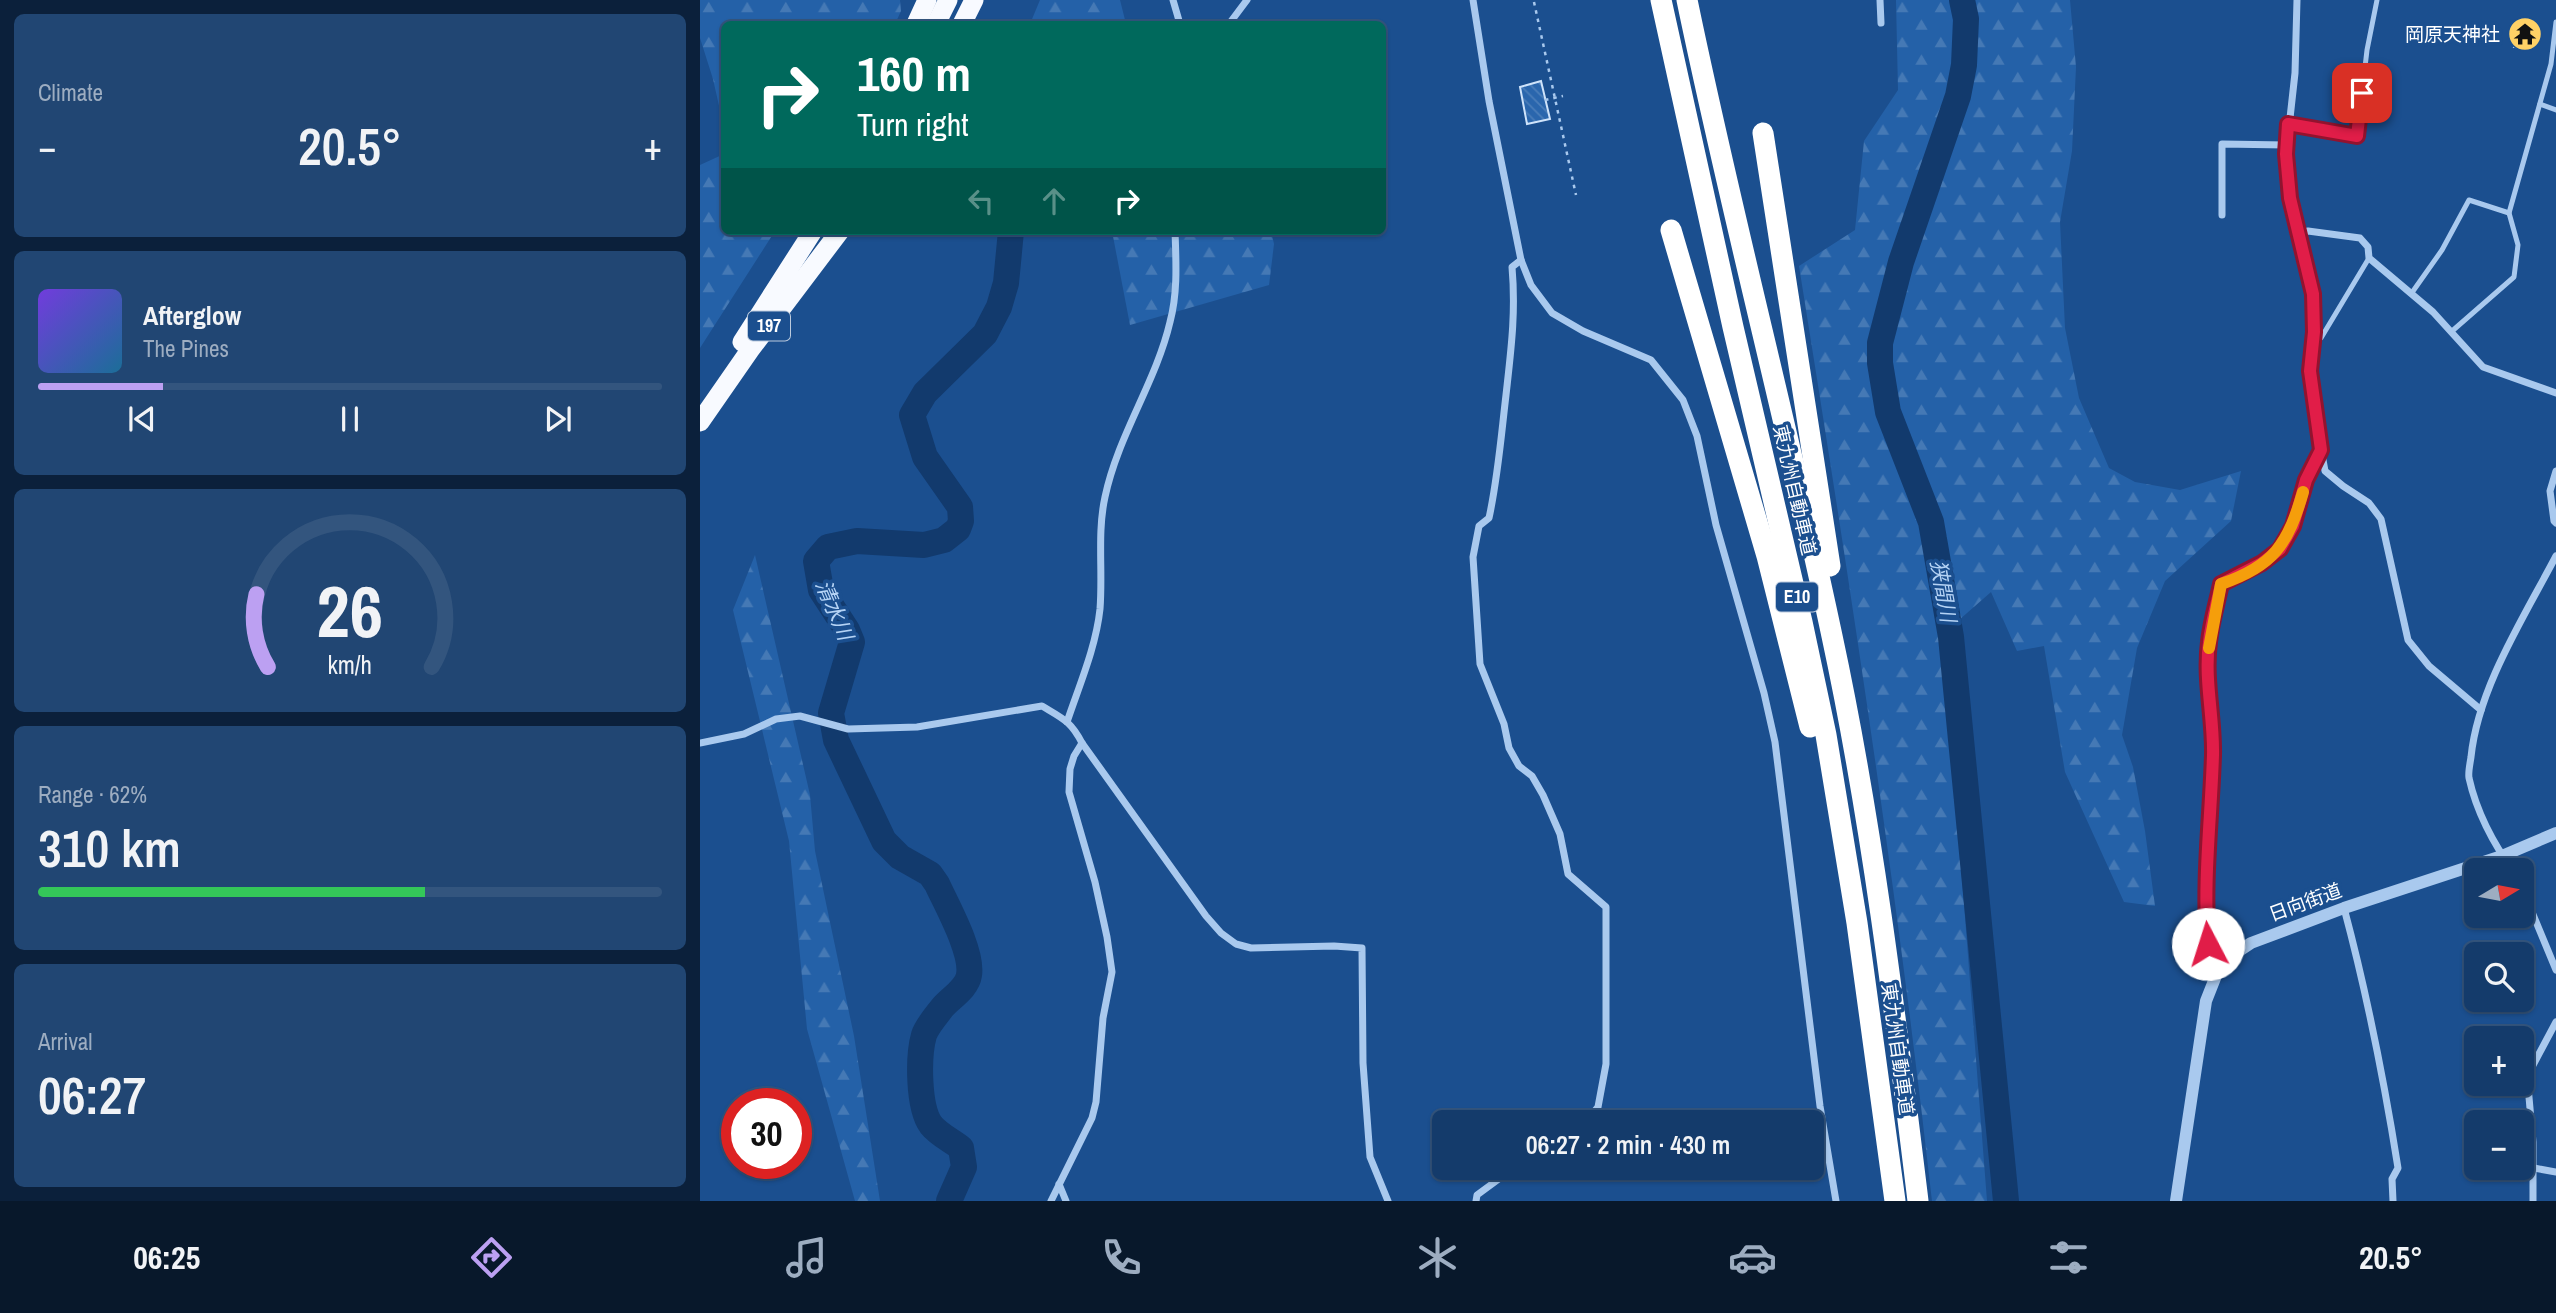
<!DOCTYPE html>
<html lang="en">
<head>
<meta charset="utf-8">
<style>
  :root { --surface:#143b6b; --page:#214673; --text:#f1f3f6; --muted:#9dadc1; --line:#33557e; --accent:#bca0f2 }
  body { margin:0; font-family:"Archivo Narrow","Noto Sans JP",sans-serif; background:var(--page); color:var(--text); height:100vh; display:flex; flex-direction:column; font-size:26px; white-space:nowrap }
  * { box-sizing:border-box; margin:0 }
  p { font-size:23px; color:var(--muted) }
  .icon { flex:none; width:38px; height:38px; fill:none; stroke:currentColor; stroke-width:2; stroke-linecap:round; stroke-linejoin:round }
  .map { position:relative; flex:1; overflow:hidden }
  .side { display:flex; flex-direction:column; gap:14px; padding:14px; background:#0b203b; width:700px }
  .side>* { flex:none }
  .guide { position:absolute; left:21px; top:21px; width:665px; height:214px; border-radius:10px; box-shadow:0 2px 5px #0004,0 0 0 2px var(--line); background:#00695c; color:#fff; overflow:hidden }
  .needle { width:46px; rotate:80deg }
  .buttons { position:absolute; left:1764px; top:858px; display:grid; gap:14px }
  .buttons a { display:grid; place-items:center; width:70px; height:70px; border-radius:10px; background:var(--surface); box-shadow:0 2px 5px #0004,0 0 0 2px var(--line); font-size:35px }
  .speed { position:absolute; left:21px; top:1088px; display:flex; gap:14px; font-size:35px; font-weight:700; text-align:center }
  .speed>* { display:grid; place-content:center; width:91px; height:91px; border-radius:50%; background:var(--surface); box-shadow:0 2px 5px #0004,0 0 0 2px var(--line); line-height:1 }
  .speed .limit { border:10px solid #d22; background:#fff; color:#111 }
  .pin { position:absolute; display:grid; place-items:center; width:60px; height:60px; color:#fff; margin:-30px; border-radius:14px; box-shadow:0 4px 10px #0006 }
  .me { position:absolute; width:77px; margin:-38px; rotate:355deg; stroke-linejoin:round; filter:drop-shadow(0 0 5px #0008) }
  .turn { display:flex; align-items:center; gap:24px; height:147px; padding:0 21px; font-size:32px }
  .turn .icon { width:91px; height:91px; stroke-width:2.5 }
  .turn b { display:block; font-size:49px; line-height:60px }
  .lanes { display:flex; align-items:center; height:66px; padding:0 21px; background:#0003; justify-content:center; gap:35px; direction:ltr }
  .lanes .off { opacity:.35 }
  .big { font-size:52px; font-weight:600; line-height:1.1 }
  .side .widget { flex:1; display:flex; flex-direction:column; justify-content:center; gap:10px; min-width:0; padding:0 24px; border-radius:10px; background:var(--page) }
  .side .dial { align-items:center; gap:0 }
  .dial svg { height:182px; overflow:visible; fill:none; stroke:var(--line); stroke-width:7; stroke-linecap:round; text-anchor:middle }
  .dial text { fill:var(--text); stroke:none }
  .song { display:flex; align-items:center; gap:21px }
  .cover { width:84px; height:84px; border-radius:10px; background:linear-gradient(135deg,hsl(260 70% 55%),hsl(200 70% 35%)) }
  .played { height:7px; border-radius:4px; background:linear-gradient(90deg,var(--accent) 20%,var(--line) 20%) }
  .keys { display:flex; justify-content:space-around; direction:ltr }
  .heat { display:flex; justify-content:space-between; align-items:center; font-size:38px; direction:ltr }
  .charge { height:10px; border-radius:5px; background:linear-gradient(90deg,#34c759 62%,var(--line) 0) }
  .trip { position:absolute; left:732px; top:1110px; width:392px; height:70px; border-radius:10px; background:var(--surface); box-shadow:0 2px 5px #0004,0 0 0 2px var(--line); font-weight:600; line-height:70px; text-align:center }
  .tab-bar { display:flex; height:112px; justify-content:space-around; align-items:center; background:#08182b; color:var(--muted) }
  .tab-bar .icon { width:49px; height:49px }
  .tab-bar .current { color:var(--accent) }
  .tab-bar b { font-size:32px; color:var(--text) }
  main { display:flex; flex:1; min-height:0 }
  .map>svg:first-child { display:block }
</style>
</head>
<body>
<main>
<section class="side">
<div class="widget"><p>Climate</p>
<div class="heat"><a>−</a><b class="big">20.5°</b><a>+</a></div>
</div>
<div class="widget">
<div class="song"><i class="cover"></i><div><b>Afterglow</b><p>The Pines</p></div></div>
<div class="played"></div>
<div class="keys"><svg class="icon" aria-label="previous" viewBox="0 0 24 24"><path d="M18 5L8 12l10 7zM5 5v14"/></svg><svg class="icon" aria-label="pause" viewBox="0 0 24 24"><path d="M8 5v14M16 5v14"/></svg><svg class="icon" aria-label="next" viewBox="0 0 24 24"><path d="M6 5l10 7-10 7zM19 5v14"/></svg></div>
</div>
<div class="widget dial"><svg viewBox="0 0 100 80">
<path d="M14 69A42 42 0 1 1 86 69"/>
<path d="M14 69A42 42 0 0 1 9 37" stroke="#bca0f2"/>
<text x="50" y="56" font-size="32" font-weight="700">26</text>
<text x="50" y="72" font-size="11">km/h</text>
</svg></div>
<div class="widget"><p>Range · 62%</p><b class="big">310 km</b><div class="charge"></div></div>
<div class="widget"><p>Arrival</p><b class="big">06:27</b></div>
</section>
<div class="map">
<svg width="1856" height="1201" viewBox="0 0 1856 1201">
  <defs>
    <pattern id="forest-firs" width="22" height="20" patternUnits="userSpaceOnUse" patternTransform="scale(1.75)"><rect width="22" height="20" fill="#2461a8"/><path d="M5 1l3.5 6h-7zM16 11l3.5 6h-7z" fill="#4579b5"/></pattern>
    <pattern id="building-back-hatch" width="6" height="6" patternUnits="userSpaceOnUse" patternTransform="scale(1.75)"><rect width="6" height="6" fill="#2a66ad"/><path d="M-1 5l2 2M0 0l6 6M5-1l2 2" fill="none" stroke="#4a7db9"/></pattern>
  </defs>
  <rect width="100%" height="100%" fill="#1b4f8f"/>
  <g fill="url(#forest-firs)">
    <polygon points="0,0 200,0 201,11 195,24 24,24 24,128 13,79 0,38"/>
    <polygon points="340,0 420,0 426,24 330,24"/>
    <path d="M1196,0h174l6,67 -4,84 -12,71 5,106 14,70 30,70 26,14 45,8 61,-19 -10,50 -66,60 -28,67 -15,87 11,32 12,64 10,75 -31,-4 -59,-130 -21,-126 -27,5 -26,-59 -48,42 44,567h-55c-35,-313 -83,-624 -133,-935l56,-36 9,-89 34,-51z"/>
    <polygon points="24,154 24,231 75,231 0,348 0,165"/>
    <polygon points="412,231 571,231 574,244 569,285 430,325"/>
    <polygon points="55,555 110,795 115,851 154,1036 180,1201 155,1201 107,1029 89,841 33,610"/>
  </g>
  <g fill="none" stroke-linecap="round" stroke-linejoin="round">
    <g stroke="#123a6d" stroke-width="26">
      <polyline points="1262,0 1266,19 1264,65 1258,96 1201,262 1180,343 1180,363 1188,412 1231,522 1251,637 1306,1201"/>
      <path d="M249,1201l15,-34 -3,-19c-9,-7 -23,-14 -30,-23 -13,-18 -13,-69 -7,-90 3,-9 12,-19 18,-27 8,-10 25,-19 27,-33 4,-23 -22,-69 -32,-91l-7,-10 -30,-17 -16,-16 -48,-101 -5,-27 21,-71 -5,-12 -26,-40 -5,-29 12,-14 29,-6 67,4 20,-5 14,-11 3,-8 -1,-14 -35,-50 -13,-42 13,-22 60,-59 14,-27 7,-24 5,-52"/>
    </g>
  </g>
  <g fill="url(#building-back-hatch)" stroke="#cfe3fa" stroke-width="2">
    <polygon points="1818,21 1833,24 1830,49 1814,47"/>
    <polygon points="841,81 850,119 827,124 820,87"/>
  </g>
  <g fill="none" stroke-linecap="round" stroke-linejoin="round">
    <g stroke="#a9c9ee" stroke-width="2.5" stroke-dasharray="3.5 5" stroke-linecap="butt">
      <polyline points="834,2 876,195"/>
      <polyline points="845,100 863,96"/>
    </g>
    <g stroke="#a9c9ee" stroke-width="5">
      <polyline points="1840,104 1856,110"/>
      <polyline points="1588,124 1657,136 1667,50 1677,0"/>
      <polyline points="1711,294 1742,250 1769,200 1809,213"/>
      <polyline points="1751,332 1814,277 1818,245 1809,213 1851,64 1856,22"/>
      <polyline points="1613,342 1621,338 1669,258"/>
    </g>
    <g stroke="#a9c9ee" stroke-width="7">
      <polyline points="473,0 480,24"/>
      <polyline points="773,0 789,101 821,260 831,285 852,313 883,331 951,360 983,400 997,436 1016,525 1064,693 1075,742 1120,1106 1136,1201"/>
      <polyline points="1180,0 1181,23"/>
      <polyline points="1597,0 1595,73 1586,154 1590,198 1613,294 1614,332 1610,371 1617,426 1625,471 1643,486 1669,503 1681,519 1708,640 1729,666 1781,710"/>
      <polyline points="529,24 547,0"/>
      <polyline points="1522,215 1522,144 1586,145"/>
      <polyline points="1597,233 1608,231 1660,238 1668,247 1669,258 1733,312 1783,367 1856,393"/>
      <path d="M821,260l-9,7c4,46 -1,83 -6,128 -5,42 -8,82 -17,123l-10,8 -6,31 7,107 24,60 5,24 10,18 13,10 11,19 17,39 8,40 38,33v157l-8,43 -12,15"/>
      <polyline points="1856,471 1850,491 1854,521 1856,523"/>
      <path d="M367,722c12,-36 29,-75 33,-113 3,-38 -3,-76 5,-112 13,-62 51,-115 65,-175 8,-30 6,-61 5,-91"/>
      <path d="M0,743l44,-9 32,-15 24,-3 48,13 69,-2 125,-21c20,12 29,15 40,37l124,173 15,17 15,11 15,4 83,-2 28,2 1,115 7,94 18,44"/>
      <path d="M1813,870c-20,-26 -37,-60 -44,-92 -1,-6 1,-14 2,-21 7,-69 53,-140 85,-201"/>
      <polyline points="1822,888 1856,970"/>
      <path d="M1644,908c23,86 40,172 54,260l-6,11 1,22"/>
      <polyline points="1521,963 1508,944 1505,906 1513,749 1508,679 1509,642 1521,584 1562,563 1580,549 1593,526 1607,480 1621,451"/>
      <polyline points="1834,1168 1856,1172"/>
      <polyline points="359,1184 366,1201"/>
      <polyline points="351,1201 392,1118 396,1102 403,1018 412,972 407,937 395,882 369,792 370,769 374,756 382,743"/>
      <polyline points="776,1201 777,1195 815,1167"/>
      <polyline points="1833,1201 1833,1142 1828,1086 1832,1067 1856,1022"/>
    </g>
    <polyline stroke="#a9c9ee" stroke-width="12" points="1476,1201 1506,1001 1521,963 1551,943 1644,908 1802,856 1856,833"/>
    <g stroke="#f8faff" stroke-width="19">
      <polyline points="216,24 227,0"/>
      <polyline points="236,24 248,0"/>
      <polyline points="262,24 274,0"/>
      <polyline points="42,342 113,231"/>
      <polyline points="0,422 50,350 140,231"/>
    </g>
    <g stroke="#fff" stroke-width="21">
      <polyline points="961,0 1033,327 1102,622 1126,735 1157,923 1195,1201"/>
      <path d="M987,0c44,213 100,423 145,636 40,186 63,376 86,565"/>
      <polyline points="1063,133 1130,566"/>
      <polyline points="971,230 1067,556 1110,727"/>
    </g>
  </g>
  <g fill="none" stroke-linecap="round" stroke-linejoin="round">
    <g stroke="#92132f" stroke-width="18">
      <path id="route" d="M1508,944c-5,-64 3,-125 5,-189 1,-37 -9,-75 -4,-113 2,-20 8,-39 12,-58l41,-21 18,-14 13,-23 13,-46 15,-30 -11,-79 4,-39 -1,-38 -23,-96 -4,-44 2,-30 69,12 5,-43"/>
    </g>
    <use href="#route" stroke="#e11d48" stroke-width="12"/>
    <path stroke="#f59e0b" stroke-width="12" d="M1509,648l12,-64c53,-18 67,-40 82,-92"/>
  </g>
  <defs>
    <g id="temple-disc" transform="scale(1.75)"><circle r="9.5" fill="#ffd166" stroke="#1b4f8f"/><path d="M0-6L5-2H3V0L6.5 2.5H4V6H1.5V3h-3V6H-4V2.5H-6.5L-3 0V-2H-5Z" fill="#111"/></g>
  </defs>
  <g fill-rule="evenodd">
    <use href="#temple-disc" x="1825" y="34"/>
  </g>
  <g text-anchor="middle" stroke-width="7" stroke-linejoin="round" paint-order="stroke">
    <g fill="#1b4f8f" stroke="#bbcadd" stroke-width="2">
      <rect x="48" y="311.5" width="42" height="29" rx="5"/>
      <rect x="1076" y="582.5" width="42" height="29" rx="5"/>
    </g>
    <g font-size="18" font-weight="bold" fill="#fff">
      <text x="69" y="332">197</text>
      <text x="1097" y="603">E10</text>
    </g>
    <g font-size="19" fill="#fff" stroke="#1b4f8f" text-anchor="end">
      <text x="1800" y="41">岡原天神社</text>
    </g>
    <g font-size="19" fill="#fff" stroke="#1b4f8f">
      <text transform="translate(1095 490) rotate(77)" y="7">東九州自動車道</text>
      <text transform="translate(1605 902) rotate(-20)" y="7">日向街道</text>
      <text transform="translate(1198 1049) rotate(82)" y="7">東九州自動車道</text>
    </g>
    <g font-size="21" font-style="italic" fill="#b5d3f5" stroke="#1b4f8f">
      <text transform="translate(1243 591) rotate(80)" y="7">狭間川</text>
      <text transform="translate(134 610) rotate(67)" y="7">清水川</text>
    </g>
  </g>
</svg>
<div class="buttons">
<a><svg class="needle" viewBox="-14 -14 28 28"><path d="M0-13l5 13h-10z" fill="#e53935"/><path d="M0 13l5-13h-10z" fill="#9dadc1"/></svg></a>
<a><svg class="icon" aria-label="search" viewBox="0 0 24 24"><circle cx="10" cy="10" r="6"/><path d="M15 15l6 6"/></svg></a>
<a>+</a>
<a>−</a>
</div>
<div class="speed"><div class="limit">30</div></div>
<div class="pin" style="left:1662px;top:93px;background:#d93025"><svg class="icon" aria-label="arrive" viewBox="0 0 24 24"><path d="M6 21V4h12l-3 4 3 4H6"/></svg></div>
<svg class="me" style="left:1508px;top:944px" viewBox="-20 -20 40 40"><circle r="19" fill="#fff"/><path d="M0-13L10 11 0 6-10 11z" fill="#e11d48"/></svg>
<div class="trip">06:27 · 2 min · 430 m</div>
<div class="guide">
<div class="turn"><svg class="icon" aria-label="right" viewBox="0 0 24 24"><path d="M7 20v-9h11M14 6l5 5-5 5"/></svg><div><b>160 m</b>Turn right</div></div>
<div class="lanes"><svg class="icon off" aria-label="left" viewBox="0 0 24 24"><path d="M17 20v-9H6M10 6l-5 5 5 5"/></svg><svg class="icon off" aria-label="ahead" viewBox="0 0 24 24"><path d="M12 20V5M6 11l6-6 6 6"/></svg><svg class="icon" aria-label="right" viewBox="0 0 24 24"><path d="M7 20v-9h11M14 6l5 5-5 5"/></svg></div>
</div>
</div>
</main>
<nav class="tab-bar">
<b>06:25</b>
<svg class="icon current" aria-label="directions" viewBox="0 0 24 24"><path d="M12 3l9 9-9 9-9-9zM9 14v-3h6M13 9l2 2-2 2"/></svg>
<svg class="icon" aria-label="music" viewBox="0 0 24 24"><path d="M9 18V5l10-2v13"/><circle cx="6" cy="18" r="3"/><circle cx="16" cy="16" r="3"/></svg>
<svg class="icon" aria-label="phone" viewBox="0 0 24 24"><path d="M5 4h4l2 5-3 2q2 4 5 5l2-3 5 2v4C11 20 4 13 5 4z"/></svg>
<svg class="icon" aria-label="climate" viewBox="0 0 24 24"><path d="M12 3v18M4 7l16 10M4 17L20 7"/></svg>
<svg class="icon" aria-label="car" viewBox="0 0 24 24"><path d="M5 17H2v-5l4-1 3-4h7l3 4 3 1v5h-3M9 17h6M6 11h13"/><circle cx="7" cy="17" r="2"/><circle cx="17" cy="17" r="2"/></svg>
<svg class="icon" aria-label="filters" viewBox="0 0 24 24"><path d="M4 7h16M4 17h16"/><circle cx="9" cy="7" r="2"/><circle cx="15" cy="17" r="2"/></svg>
<b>20.5°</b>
</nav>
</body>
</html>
